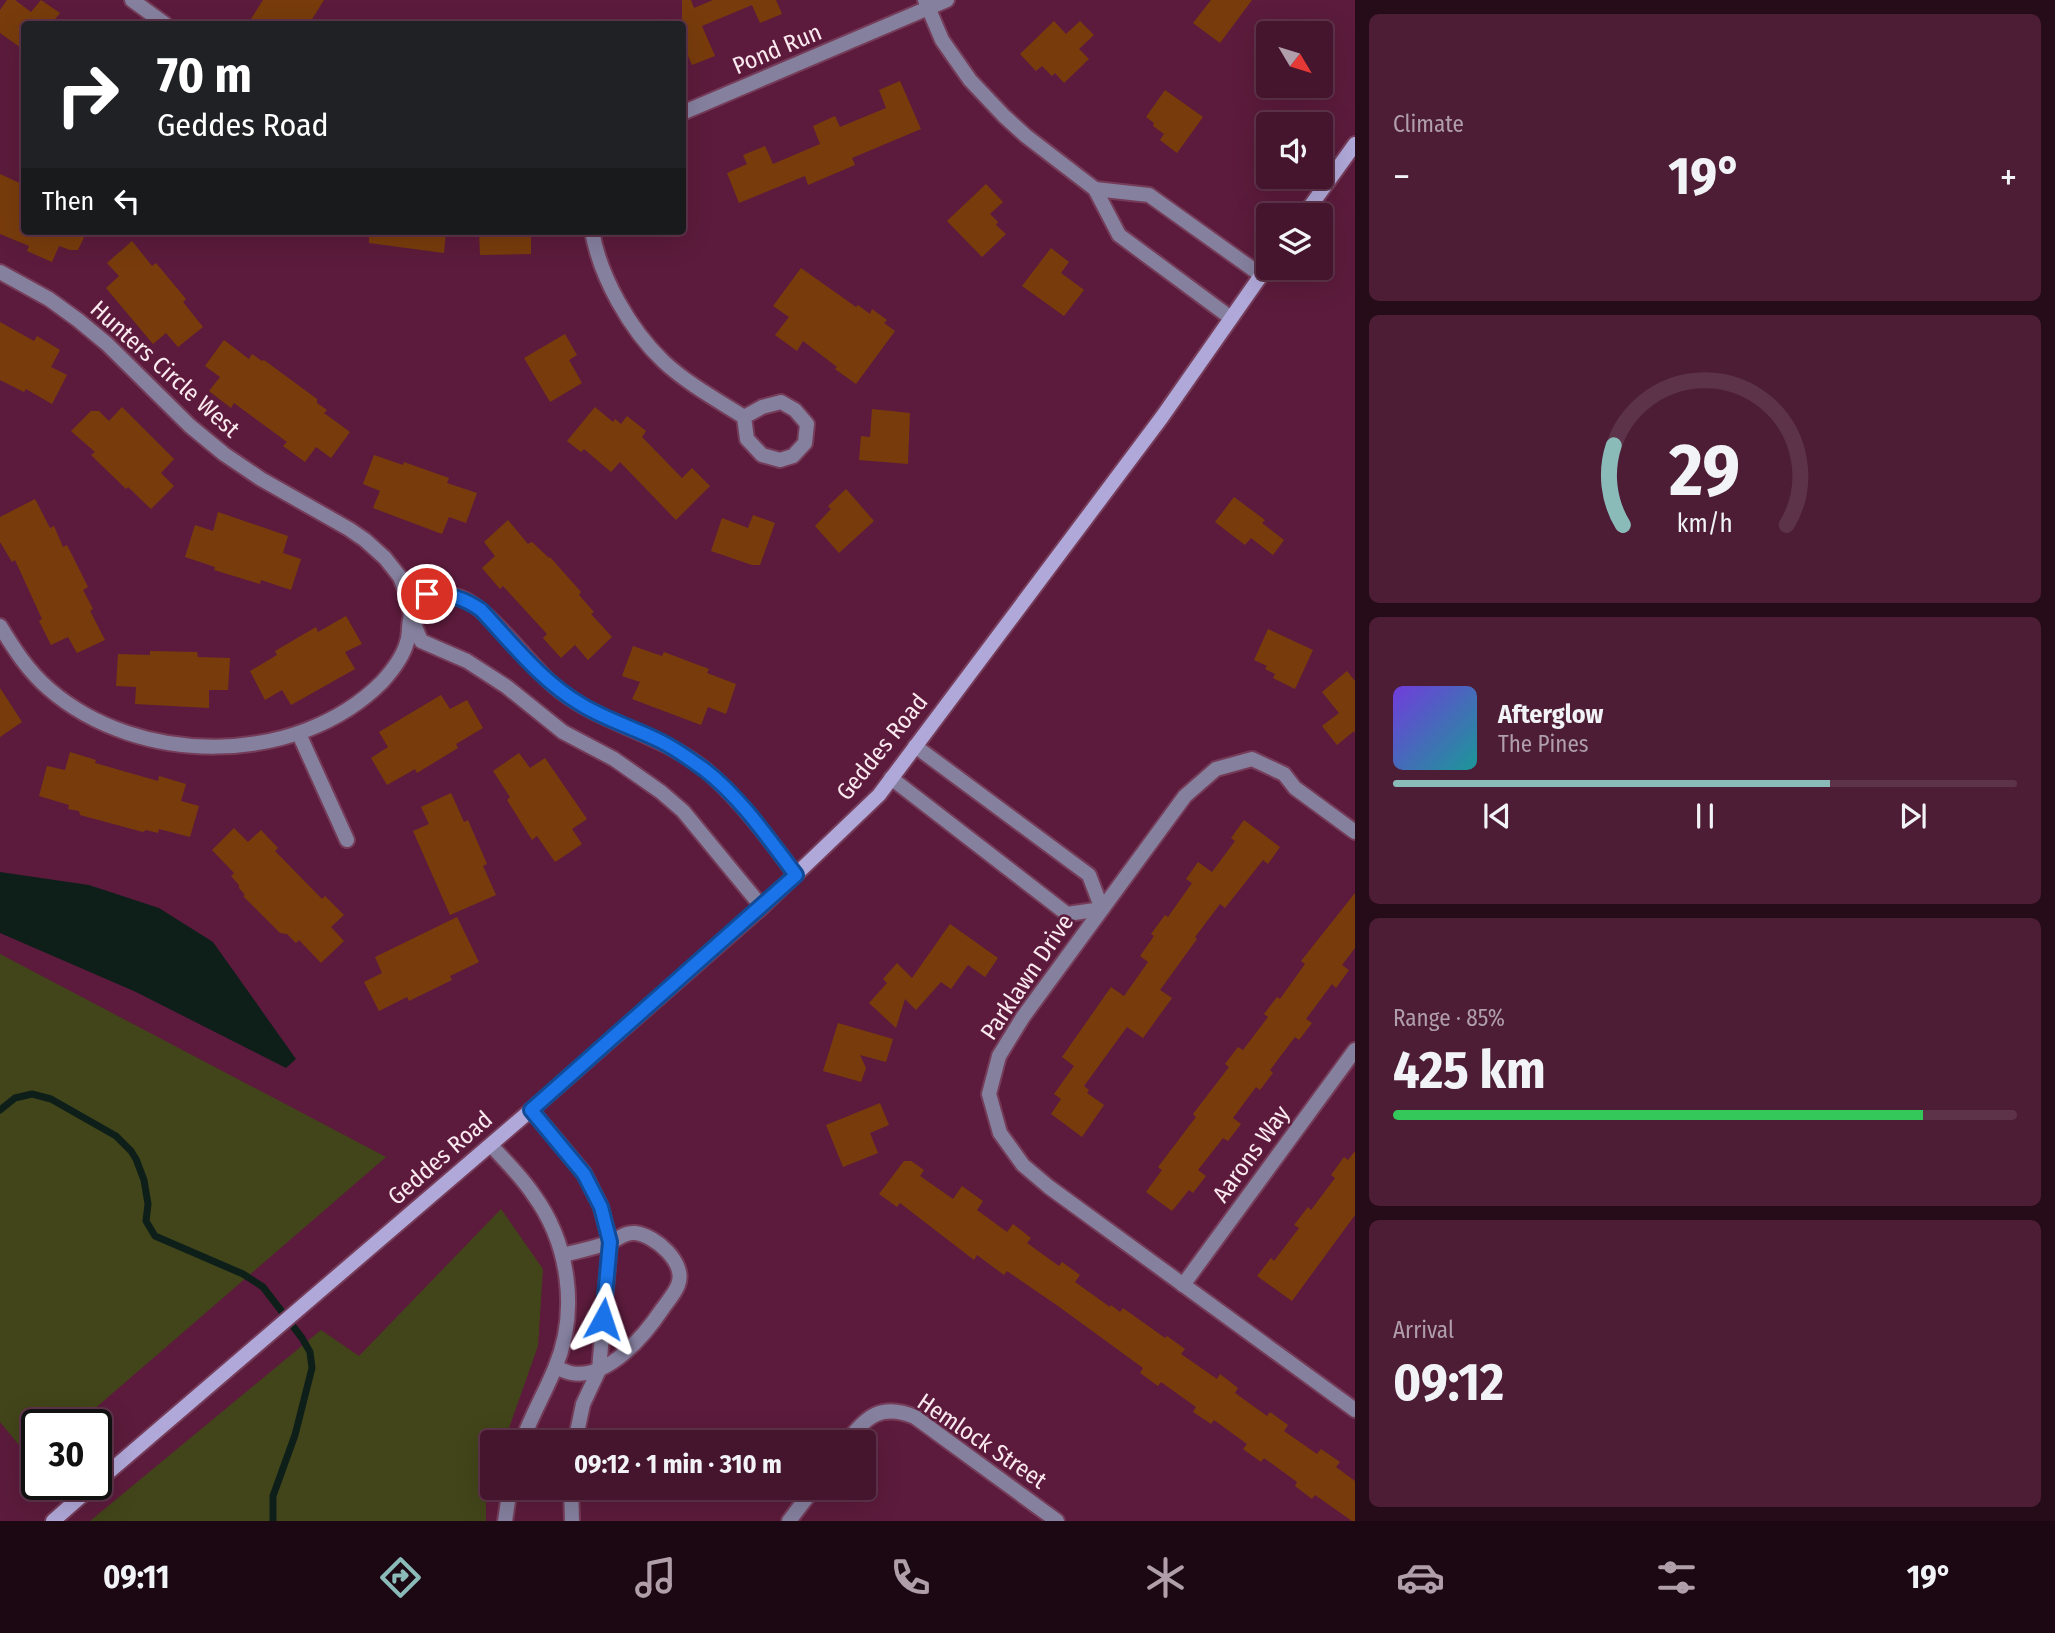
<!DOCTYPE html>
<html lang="en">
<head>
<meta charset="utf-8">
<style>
  :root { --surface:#45142d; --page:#4c1d35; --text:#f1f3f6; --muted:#b09eaa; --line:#5d3349; --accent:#8bbbb9 }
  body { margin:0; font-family:"Fira Sans Condensed",sans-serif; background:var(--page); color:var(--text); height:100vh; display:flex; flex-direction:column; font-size:26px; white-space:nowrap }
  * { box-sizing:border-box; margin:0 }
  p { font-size:23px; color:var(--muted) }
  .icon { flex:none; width:38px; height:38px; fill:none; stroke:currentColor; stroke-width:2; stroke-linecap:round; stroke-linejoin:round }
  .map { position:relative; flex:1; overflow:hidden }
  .panel { display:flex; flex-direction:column; gap:14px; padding:14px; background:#260b19; width:700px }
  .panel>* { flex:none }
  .top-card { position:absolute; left:21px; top:21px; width:665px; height:214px; border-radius:7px; box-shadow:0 7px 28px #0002,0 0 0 2px var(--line); background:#202124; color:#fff; overflow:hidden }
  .needle { width:46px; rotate:128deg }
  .controls { position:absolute; left:1256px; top:21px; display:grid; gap:14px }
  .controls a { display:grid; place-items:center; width:77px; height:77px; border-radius:7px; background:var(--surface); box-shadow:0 7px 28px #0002,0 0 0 2px var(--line); font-size:35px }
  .speed { position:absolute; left:21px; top:1409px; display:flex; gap:14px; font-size:35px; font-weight:700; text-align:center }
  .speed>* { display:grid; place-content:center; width:91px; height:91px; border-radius:50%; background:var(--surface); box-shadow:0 7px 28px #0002,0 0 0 2px var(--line); line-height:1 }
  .speed .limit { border:4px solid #111; border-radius:10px; background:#fff; color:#111 }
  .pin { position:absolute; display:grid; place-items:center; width:60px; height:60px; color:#fff; margin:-30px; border:4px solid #fff; border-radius:50%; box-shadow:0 2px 7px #0007 }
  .me { position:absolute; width:77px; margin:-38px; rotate:5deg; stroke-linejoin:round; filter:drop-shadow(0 0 5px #0008) }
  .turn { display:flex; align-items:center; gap:24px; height:147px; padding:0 21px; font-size:32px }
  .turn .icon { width:91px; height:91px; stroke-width:2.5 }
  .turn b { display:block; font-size:49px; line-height:60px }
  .then { display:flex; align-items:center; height:66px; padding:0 21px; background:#0003; gap:14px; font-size:26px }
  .big { font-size:52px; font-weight:700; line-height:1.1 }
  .panel .widget { flex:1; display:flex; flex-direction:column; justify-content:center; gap:10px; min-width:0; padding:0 24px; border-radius:10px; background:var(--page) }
  .panel .dial { align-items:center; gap:0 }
  .dial svg { height:182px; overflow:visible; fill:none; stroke:var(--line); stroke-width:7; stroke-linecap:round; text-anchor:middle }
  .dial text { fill:var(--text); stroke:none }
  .song { display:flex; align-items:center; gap:21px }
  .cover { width:84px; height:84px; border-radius:10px; background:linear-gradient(135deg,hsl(260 70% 55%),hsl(180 70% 35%)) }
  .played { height:7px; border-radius:4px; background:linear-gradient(90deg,var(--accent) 70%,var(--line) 70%) }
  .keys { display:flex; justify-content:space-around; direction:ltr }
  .heat { display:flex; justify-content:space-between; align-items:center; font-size:38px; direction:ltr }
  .charge { height:10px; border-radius:5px; background:linear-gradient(90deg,#34c759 85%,var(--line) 0) }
  .trip { position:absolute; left:480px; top:1430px; width:396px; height:70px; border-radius:7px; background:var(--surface); box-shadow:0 7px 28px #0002,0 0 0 2px var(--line); font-weight:700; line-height:70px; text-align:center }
  .menu { display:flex; height:112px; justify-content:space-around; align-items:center; background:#1c0812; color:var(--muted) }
  .menu .icon { width:49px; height:49px }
  .menu .selected { color:var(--accent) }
  .menu b { font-size:32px; color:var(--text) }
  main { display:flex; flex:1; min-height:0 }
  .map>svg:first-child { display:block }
</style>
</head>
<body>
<main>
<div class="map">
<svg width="1355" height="1521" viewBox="0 0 1355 1521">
  <rect width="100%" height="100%" fill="#5c1b3c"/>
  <g fill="#424519">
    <polygon points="0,954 386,1157 77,1424 37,1424 37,1459 33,1462 0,1422"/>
    <polygon points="501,1209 543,1269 538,1346 504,1442 492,1442 492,1479 486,1495 486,1521 90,1521 321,1330 359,1356"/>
  </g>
  <polygon fill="#0e1f1a" points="0,872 89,885 159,908 213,942 296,1059 286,1068 136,992 0,933"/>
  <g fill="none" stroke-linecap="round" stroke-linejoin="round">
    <polyline stroke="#0e1f1a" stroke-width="7" points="0,1110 15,1098 32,1094 51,1099 116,1136 131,1151 136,1159 144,1180 148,1204 146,1221 155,1236 243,1274 263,1287 302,1338 310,1352 312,1368 295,1435 273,1496 273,1521"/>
  </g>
  <g fill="#783c0c">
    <polygon points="7,0 15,0 31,12 41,0 60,13 51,24 24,24 24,50 0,33 0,10"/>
    <polygon points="263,0 324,0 309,24 261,24 251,19"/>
    <polygon points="682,0 691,0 694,8 713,0 776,0 782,14 760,23 752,5 702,26 715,56 692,65 682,42"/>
    <polygon points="1211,0 1252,0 1220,43 1193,23"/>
    <polygon points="1054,21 1066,34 1080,21 1094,35 1079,49 1089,59 1064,83 1055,73 1052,76 1042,66 1036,71 1020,54"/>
    <polygon points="900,81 921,129 852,158 855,165 808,185 805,176 739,203 727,173 747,164 743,155 765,146 773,164 820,144 813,126 835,116 840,127 886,108 879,90"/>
    <polygon points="1165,90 1203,117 1177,153 1160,140 1164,134 1153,126 1154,123 1146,117"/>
    <polygon points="0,174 24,185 24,231 87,231 78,250 70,250 59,246 52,262 27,251 29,246 0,234"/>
    <polygon points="986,184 1003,202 990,214 998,222 996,225 1006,234 982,257 947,221"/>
    <polygon points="369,231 446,231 444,253 369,243"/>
    <polygon points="479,231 531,231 531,254 480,255"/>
    <polygon points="132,241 152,266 156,263 186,299 183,302 203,327 178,347 166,333 153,344 106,288 119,276 107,263"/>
    <polygon points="1051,248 1069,262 1061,273 1084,290 1064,316 1022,286"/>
    <polygon points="801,268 856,307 858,305 870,314 872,309 887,320 884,323 895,331 856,384 835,369 837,367 803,341 797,351 775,335 789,317 773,306"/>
    <polygon points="0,322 34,341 37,336 60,350 51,367 67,375 52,404 26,389 24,392 0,380"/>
    <polygon points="565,334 577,355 569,360 582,383 550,402 524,358"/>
    <polygon points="224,340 249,359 252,354 262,361 264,360 317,399 317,403 327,410 324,413 350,432 331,458 316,447 305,462 283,446 287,442 234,403 231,408 209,391 220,377 205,366"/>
    <polygon points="122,407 174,459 161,473 174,486 151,509 128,487 126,489 91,455 95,452 71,431 91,411 99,411 109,421"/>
    <polygon points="595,407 613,422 615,419 621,424 627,416 646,431 642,437 682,478 692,468 710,486 676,520 620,462 611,472 584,449 581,452 567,441"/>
    <polygon points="872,409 910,413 908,464 859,460 861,436 870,437"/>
    <polygon points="374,455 403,465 404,462 449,478 447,483 477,493 466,523 449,517 442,534 373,508 380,491 363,484"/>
    <polygon points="846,489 874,521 839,553 815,526 831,509 828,506"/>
    <polygon points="1234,497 1265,520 1262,523 1284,540 1273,555 1251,538 1245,545 1215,522"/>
    <polygon points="35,499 50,528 54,526 63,547 67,545 88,587 83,590 93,609 90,611 105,640 77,653 68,637 51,645 39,621 42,619 15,560 12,562 0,542 0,517"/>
    <polygon points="218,512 288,536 283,553 301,559 291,590 261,580 260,584 214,570 215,567 185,557 195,525 213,531"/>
    <polygon points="753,515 775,523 760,565 752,565 711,551 722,518 748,528"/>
    <polygon points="508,520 528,544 532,542 549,558 550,557 581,592 579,595 594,612 591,614 612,637 588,660 575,645 561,658 543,638 547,634 503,586 500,589 482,568 495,556 484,542"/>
    <polygon points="346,616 362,644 345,652 355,669 291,705 282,690 265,700 250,671 277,655 275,651 316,627 318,632"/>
    <polygon points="1268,629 1313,650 1295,689 1273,678 1275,674 1265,669 1267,666 1254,660"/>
    <polygon points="633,646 662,656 664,652 709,669 707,673 736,684 726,714 708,707 701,725 632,699 640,682 622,676"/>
    <polygon points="150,651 197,652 198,657 230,658 228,690 209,690 209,708 135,704 136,687 116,686 118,654 150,655"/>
    <polygon points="1347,671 1355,681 1355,733 1354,731 1337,745 1322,726 1339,713 1322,692"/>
    <polygon points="0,688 22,722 0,737"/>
    <polygon points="441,695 450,709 467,700 483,728 456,744 458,748 417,773 415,769 387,785 371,758 388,747 379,732"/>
    <polygon points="70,752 96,760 95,763 158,781 159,776 186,784 181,801 199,806 190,837 159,829 158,833 146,830 143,832 80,815 79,811 68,809 69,805 39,796 47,766 65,770"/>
    <polygon points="519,753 530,768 545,758 587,819 572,829 582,844 555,862 537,836 532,840 507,800 510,797 493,771"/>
    <polygon points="451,793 464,822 468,820 487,864 483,866 496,895 450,915 413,831 429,824 421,807"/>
    <polygon points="1244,820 1280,847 1268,864 1263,860 1225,908 1220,904 1195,937 1197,939 1160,990 1172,998 1143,1038 1127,1027 1084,1086 1089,1090 1087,1093 1104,1105 1082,1137 1051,1114 1061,1099 1054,1094 1074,1066 1062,1057 1111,987 1124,996 1148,962 1140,956 1154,936 1151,934 1165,915 1168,917 1192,883 1186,879 1198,862 1212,872 1235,841 1231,838"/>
    <polygon points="234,828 248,842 261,830 278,848 275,851 322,899 325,896 344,915 331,927 344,941 321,963 299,940 296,943 287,934 280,933 243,896 245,895 239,888 239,885 231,876 234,873 212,850"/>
    <polygon points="1355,893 1355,948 1342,965 1349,970 1336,988 1332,984 1306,1019 1312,1023 1299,1040 1295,1037 1270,1070 1273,1073 1260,1090 1256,1087 1233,1118 1241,1124 1228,1141 1223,1138 1198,1170 1206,1176 1193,1193 1189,1190 1172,1211 1146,1192 1162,1170 1158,1167 1196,1117 1193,1114 1229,1067 1225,1064 1238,1047 1243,1050 1268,1017 1264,1014 1277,997 1280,999 1305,964 1301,961"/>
    <polygon points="457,917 479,962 450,976 452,980 409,1001 407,997 379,1011 364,982 382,973 375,957"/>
    <polygon points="950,924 998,958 985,977 968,965 951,989 941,982 916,1010 905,999 896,1028 869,1003 887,983 883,979 897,963 912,978"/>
    <polygon points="838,1023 893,1039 886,1062 860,1055 866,1068 861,1082 823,1071"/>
    <polygon points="880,1103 889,1125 870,1133 878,1153 843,1167 826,1125"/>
    <polygon points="1355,1151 1355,1215 1292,1301 1257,1276 1271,1258 1274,1261 1299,1228 1294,1225 1308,1207 1311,1210 1335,1178 1331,1175 1344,1157 1348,1160"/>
    <polygon points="904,1161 911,1161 924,1170 920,1176 953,1199 962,1186 983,1201 977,1210 1007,1232 1013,1224 1031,1238 1027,1243 1059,1266 1062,1262 1080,1275 1075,1282 1110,1307 1111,1305 1120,1312 1123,1308 1165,1338 1167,1336 1185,1349 1181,1354 1217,1379 1220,1374 1238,1388 1235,1393 1267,1416 1270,1412 1288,1425 1284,1431 1317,1454 1321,1449 1340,1462 1336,1467 1355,1481 1355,1521 1352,1521 1315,1495 1312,1499 1295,1486 1297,1482 1264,1458 1261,1462 1243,1449 1247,1444 1214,1420 1211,1424 1193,1412 1196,1407 1161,1382 1158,1386 1140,1373 1143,1368 1058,1306 1007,1271 1004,1275 977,1255 974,1260 900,1203 897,1207 879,1194"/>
  </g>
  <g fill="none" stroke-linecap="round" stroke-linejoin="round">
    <g stroke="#753c59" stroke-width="18">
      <g id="minor">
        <polyline points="132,0 165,24"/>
        <polyline points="925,0 942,40 970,80 1004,116 1026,136 1095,189 1119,235 1231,318"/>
        <polyline points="682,113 947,0"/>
        <polyline points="1095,189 1149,195 1261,275"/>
        <path d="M592,231c8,46 38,99 72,131 24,22 53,38 80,55"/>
        <polyline points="0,272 49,299 78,320 107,344 190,426 224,454 261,479 349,529 365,540 385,558 400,577 407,595 411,616 421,641 467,661 507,687 563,732 614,759 661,792 683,811 762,907"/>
        <polygon points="781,402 795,410 807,424 805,443 793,456 780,460 762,455 747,439 744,417 762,407"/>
        <path d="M0,626c14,23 28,45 49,63 90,78 248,78 333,-7 10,-11 21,-25 25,-40 3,-8 1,-19 4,-26 4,-8 11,-15 16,-22 11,0 22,0 32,3 28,9 69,65 93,87 46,41 111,49 157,89 34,30 60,66 87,102"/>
        <polyline points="299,734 347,840"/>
        <polyline points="891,778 1067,914 1102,909 1089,875 915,746"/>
        <polyline points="1355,832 1295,788 1284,774 1252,759 1216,769 1185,796 1023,1017 999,1056 989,1094 1000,1133 1023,1165 1049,1187 1355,1410"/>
        <polyline points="531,1110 584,1173 601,1207 610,1242 599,1370 583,1404 575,1442"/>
        <path d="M491,1145c14,16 30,31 42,49 36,49 46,117 22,174 -10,25 -24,48 -33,74"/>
        <polyline points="1183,1285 1355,1050"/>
        <path d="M556,1368c5,1 10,4 15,5 37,7 74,-38 92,-65 5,-7 12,-15 15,-23 9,-22 -23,-50 -43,-52 -10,-1 -17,6 -25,9 -15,6 -32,9 -47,13"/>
        <path d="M847,1442c19,-26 35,-39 68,-25l142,104"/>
        <polyline points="571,1488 572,1521"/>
        <polyline points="505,1521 510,1488"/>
        <polyline points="789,1521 814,1488"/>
      </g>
    </g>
    <g stroke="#753c59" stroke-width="18">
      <g id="secondary">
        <polyline points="1304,215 1355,144"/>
        <polyline points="96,1483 531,1110 762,907 879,795 1162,417 1269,264"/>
        <polyline points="53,1521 95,1484"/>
      </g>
    </g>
    <use href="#minor" stroke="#85809e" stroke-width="14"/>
    <use href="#secondary" stroke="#b0a8d8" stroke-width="14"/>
  </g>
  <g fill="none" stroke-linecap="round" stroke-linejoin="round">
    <g stroke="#114b97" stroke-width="18">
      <path id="route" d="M427,594c21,-1 37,4 54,16 31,33 61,72 101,95 25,15 52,23 78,36 16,8 30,18 45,29 36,28 63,68 91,105l-265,235 53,64 17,33 9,35 -7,77"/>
    </g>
    <use href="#route" stroke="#1a73e8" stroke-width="12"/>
  </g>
  <g text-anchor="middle" stroke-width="5" stroke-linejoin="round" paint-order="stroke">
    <g font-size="24" fill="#fae9ef" stroke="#5c1b3c">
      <text transform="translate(777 49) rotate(-23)" y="8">Pond Run</text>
      <text transform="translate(165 369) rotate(42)" y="8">Hunters Circle West</text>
      <text transform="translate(882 747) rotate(-51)" y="8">Geddes Road</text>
      <text transform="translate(1027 977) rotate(-56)" y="8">Parklawn Drive</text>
      <text transform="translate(1251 1154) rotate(-54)" y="8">Aarons Way</text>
      <text transform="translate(440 1158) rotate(-41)" y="8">Geddes Road</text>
      <text transform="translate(982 1441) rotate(34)" y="8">Hemlock Street</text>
    </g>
  </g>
</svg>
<div class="controls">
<a><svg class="needle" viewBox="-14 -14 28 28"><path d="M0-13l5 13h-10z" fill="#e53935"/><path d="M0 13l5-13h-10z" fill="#b09eaa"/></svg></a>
<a><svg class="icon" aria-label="sound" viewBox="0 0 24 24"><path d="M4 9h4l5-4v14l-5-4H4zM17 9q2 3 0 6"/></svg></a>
<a><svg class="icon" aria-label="layers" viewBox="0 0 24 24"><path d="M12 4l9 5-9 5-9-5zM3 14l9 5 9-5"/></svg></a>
</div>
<div class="speed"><div class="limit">30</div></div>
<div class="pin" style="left:427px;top:594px;background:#d93025"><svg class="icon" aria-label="arrive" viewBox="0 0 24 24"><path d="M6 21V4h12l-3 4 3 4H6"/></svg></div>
<svg class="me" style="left:603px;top:1319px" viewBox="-20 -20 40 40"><path d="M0-17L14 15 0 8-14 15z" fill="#1a73e8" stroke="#fff" stroke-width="4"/></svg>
<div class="trip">09:12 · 1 min · 310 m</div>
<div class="top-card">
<div class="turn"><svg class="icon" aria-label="right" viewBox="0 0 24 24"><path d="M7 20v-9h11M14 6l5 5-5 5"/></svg><div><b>70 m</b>Geddes Road</div></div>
<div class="then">Then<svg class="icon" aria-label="left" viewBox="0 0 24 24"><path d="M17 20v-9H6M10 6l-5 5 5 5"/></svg></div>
</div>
</div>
<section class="panel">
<div class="widget"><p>Climate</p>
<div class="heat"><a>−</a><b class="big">19°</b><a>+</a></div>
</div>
<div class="widget dial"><svg viewBox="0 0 100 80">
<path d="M14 69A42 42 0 1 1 86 69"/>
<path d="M14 69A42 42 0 0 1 10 34" stroke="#8bbbb9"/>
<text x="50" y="56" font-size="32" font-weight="700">29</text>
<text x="50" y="72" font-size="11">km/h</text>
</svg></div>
<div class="widget">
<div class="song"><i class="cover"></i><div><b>Afterglow</b><p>The Pines</p></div></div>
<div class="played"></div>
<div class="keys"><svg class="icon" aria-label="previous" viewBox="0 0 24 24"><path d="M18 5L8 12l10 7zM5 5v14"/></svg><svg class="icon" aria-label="pause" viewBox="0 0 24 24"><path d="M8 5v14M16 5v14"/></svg><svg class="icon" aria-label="next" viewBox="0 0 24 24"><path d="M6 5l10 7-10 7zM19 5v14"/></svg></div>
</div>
<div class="widget"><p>Range · 85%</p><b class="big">425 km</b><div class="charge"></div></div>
<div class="widget"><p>Arrival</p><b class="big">09:12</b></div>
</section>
</main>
<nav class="menu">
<b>09:11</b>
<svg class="icon selected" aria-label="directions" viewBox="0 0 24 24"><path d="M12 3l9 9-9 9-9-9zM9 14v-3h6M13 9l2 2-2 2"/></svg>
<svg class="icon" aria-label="music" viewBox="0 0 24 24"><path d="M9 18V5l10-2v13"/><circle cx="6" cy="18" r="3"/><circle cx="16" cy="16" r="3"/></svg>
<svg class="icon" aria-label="phone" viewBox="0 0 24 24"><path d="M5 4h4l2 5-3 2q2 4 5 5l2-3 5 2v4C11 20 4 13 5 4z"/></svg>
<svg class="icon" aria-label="climate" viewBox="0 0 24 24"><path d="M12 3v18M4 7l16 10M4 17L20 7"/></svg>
<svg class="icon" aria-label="car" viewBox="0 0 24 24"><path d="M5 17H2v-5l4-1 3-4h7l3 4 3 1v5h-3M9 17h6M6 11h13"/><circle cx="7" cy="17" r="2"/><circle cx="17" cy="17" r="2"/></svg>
<svg class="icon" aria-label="filters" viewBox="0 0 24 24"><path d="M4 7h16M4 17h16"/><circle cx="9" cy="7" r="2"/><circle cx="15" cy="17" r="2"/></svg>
<b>19°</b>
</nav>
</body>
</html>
